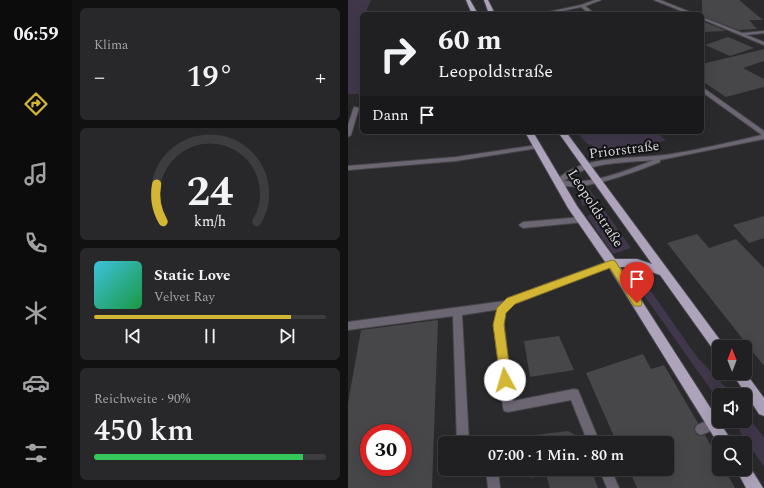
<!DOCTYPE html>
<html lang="de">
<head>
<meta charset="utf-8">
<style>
  :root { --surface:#201f21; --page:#28272a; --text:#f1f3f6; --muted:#a2a2a5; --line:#3d3d3f; --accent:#d4b635 }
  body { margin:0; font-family:Spectral,serif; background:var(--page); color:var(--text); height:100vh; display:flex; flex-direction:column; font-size:15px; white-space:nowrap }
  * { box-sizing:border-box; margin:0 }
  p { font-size:13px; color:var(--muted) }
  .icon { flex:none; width:22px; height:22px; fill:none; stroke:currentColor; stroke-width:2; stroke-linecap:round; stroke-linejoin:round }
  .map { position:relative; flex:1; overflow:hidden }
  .side { display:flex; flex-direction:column; gap:8px; padding:8px; background:#121112; width:276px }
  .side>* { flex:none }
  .hud { position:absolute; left:12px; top:12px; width:344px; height:122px; border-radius:6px; box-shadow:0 4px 16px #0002,0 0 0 1px var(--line); background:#201f21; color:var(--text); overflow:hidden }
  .needle { width:26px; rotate:359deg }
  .tools { position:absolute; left:364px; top:340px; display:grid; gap:8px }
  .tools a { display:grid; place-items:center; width:40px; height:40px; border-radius:6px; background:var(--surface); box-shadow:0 4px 16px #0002,0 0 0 1px var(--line); font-size:20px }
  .speed { position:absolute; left:12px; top:424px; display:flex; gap:8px; font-size:20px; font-weight:700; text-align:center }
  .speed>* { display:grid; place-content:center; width:52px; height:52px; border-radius:50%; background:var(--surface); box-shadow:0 4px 16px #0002,0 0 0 1px var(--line); line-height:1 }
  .speed .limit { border:6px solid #d22; background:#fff; color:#111 }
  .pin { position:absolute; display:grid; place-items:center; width:34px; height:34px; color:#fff; margin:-41px -17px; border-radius:50% 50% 50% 0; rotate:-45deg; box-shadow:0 0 4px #0007 }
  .pin .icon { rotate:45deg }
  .me { position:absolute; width:44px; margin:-22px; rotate:354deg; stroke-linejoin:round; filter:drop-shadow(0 0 3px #0008) }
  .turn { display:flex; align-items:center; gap:14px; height:84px; padding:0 12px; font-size:18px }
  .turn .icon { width:52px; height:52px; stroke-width:2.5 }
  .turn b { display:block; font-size:28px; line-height:34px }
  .then { display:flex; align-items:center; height:38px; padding:0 12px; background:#0003; gap:8px; font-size:15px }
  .big { font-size:30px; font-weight:600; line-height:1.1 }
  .side .widget { flex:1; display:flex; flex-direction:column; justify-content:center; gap:6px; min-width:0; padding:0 14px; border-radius:6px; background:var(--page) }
  .side .dial { align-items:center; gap:0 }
  .dial svg { height:104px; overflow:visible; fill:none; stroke:var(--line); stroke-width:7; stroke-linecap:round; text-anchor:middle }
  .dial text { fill:var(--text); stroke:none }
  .song { display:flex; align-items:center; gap:12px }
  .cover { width:48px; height:48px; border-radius:6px; background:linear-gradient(135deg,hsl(190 70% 55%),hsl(140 70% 35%)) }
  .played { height:4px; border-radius:2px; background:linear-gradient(90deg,var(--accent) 85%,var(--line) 85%) }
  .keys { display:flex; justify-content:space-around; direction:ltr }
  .heat { display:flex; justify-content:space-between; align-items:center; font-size:22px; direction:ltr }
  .charge { height:6px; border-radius:3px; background:linear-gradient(90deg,#34c759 90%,var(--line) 0) }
  .trip { position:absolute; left:90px; top:436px; width:236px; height:40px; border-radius:6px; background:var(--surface); box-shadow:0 4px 16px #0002,0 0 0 1px var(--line); font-weight:600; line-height:40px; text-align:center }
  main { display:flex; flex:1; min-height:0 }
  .dock { display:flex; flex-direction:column; width:72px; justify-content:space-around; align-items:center; background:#0d0c0d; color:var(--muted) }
  .dock .icon { width:28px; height:28px }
  .dock .active { color:var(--accent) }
  .dock b { font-size:18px; color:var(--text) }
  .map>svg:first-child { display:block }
</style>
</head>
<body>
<main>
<nav class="dock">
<b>06:59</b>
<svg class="icon active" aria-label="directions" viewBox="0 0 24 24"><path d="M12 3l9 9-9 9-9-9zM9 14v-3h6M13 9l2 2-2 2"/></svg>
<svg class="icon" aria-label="music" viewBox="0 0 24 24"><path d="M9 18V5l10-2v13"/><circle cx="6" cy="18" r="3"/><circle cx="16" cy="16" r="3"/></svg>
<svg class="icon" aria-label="phone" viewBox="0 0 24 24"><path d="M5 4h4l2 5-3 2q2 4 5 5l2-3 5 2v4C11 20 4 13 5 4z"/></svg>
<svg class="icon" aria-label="climate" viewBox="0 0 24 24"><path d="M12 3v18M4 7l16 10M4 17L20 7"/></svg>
<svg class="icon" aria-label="car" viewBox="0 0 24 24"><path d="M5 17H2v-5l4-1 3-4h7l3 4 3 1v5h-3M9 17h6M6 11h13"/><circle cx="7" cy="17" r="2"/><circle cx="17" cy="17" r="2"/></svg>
<svg class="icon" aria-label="filters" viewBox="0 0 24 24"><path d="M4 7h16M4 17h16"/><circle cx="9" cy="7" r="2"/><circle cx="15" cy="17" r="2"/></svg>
</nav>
<section class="side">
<div class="widget"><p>Klima</p>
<div class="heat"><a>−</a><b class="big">19°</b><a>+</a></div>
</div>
<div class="widget dial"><svg viewBox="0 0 100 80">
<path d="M14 69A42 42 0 1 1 86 69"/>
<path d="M14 69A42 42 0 0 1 9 40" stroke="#d4b635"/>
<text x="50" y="56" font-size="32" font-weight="700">24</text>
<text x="50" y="72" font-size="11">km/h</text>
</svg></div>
<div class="widget">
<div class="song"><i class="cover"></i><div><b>Static Love</b><p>Velvet Ray</p></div></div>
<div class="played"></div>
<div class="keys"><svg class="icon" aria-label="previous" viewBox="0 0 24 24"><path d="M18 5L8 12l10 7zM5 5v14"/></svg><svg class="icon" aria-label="pause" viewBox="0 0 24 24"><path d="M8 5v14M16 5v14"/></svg><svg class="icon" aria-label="next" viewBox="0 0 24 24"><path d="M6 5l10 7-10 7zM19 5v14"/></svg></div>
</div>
<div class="widget"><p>Reichweite · 90%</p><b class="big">450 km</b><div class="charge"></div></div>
</section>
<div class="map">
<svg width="416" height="488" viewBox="0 0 416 488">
  <rect width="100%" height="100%" fill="#2a292c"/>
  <g fill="#40374b">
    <polygon points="0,0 23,0 17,14 14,14 13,24 14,94 0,94"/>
    <polygon points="229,132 308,132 318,141 253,150 238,143"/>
    <polygon points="236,189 241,189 250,201 234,206 232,196"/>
    <polygon points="257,211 283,248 265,254 239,216"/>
    <polygon points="278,270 293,277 349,357 385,395 371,395 371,401"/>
    <polygon points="397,412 416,438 416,467 385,421 397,421"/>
  </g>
  <g fill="#474649" fill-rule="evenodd">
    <polygon points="354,0 391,0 415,20 401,20 409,29 390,30 354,16"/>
    <polygon points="354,21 378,31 354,32"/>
    <polygon points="380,37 406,48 382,56 357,45"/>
    <polygon points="416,49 416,61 395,68 416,79 416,87 378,97 354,81 354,64"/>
    <polygon points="416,216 416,238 401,243 385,225"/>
    <polygon points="349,234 361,248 388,239 416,268 416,366 319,243"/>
    <path d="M90,320l-6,168h-84v-85l13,-73zM21,433h34v34h-34z"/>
    <polygon points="211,336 226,370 182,377 176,341"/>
    <polygon points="295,354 303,369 316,365 350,423 346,428 348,434 352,436 357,435 371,460 371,469 376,469 387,488 289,488 281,469 319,469 319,443 269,443 238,373"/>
    <polygon points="220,431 231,437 233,443 180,443 179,436"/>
    <polygon points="183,469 243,469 250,488 202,488 198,475 183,478"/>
  </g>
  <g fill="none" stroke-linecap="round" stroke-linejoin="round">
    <g stroke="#464548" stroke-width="2">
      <g id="lane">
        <polygon points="6,107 11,108 3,135 0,137 0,125"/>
        <polygon points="189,145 191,146 191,148 108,161 0,170 0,166 108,157"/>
        <polygon points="234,217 238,220 237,222 175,228 171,225 175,222"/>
        <polygon points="157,301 160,302 162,305 160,308 114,315 121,443 109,443 105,316 0,330 0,322"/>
        <polygon points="366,418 370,420 372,424 370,428 353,435 349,433 347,429 349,425"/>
        <polygon points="138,469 150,469 152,488 140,488"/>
      </g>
    </g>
    <g stroke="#464548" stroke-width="2">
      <g id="street">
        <polygon points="247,0 253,0 237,6 247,14 242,14 233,7 199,14 191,14 233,5"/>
        <polygon points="306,0 312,0 347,14 341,14"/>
        <polygon points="354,17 394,33 416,31 416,33 398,35 416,42 416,45 354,19"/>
        <path d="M354,87l62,44v8l-104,21v2c-20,8 -87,35 -105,20 25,-29 82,-22 117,-28 30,-5 60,-12 90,-19l-60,-43zM306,160c-29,11 -59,24 -90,21 26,-20 59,-18 90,-21z"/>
        <polygon points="264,260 267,261 268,263 267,265 166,304 157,313 156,325 165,401 226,389 230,390 252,443 240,443 223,400 160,412 156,411 155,407 146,325 150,308 160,298"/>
        <polygon points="251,469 263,469 271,488 259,488"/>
      </g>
    </g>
    <g stroke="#464548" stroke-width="2">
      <g id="primary">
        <polygon points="118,0 122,0 130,14 124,14"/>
        <polygon points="136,0 140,0 147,14 141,14"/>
        <polygon points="177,132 185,132 229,206 267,259 289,259 304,264 210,132 218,132 375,344 377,347 371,347 371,353 367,352 312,275 289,267 272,267 385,443 371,443 371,445 260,266 220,208"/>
        <polygon points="397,372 416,398 416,416 411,414 384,373"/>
        <polygon points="397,462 400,464 415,488 398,488 388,469 397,469"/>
      </g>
    </g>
    <use href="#lane" fill="#6c6673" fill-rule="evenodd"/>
    <use href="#street" fill="#6c6673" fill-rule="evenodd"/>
    <use href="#primary" fill="#ada3bb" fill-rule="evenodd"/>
  </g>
  <polygon fill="#d4b635" stroke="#8a7622" points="264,260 267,261 293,300 294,303 293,306 286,306 262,268 167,304 158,313 156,325 163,380 161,383 157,385 153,383 145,325 149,308 159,298"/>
  <g text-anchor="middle" stroke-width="4" stroke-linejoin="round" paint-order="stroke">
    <g font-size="14" fill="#dad9db" stroke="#131214">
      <text transform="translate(276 149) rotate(-7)" y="5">Priorstraße</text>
      <text transform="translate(248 208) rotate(57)" y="5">Leopoldstraße</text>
    </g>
  </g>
</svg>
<div class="tools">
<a><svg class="needle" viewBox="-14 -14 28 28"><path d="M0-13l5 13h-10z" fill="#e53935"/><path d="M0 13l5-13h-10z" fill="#a2a2a5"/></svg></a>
<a><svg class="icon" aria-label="sound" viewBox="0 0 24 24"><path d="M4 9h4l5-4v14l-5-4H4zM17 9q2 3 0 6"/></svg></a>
<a><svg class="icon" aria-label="search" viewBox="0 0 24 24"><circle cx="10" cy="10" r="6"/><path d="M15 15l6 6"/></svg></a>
</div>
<div class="speed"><div class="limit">30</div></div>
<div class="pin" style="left:289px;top:303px;background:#d93025"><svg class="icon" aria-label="arrive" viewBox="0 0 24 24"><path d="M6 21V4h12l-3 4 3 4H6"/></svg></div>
<svg class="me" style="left:157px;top:380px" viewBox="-20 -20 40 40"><circle r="19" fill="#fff"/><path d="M0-13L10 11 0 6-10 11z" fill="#d4b635"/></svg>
<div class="trip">07:00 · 1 Min. · 80 m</div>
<div class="hud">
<div class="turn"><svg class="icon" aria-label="right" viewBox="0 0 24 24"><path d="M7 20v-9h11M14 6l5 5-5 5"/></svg><div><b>60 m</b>Leopoldstraße</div></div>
<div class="then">Dann<svg class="icon" aria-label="arrive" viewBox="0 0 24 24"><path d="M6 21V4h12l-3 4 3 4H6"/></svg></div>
</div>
</div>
</main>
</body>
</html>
